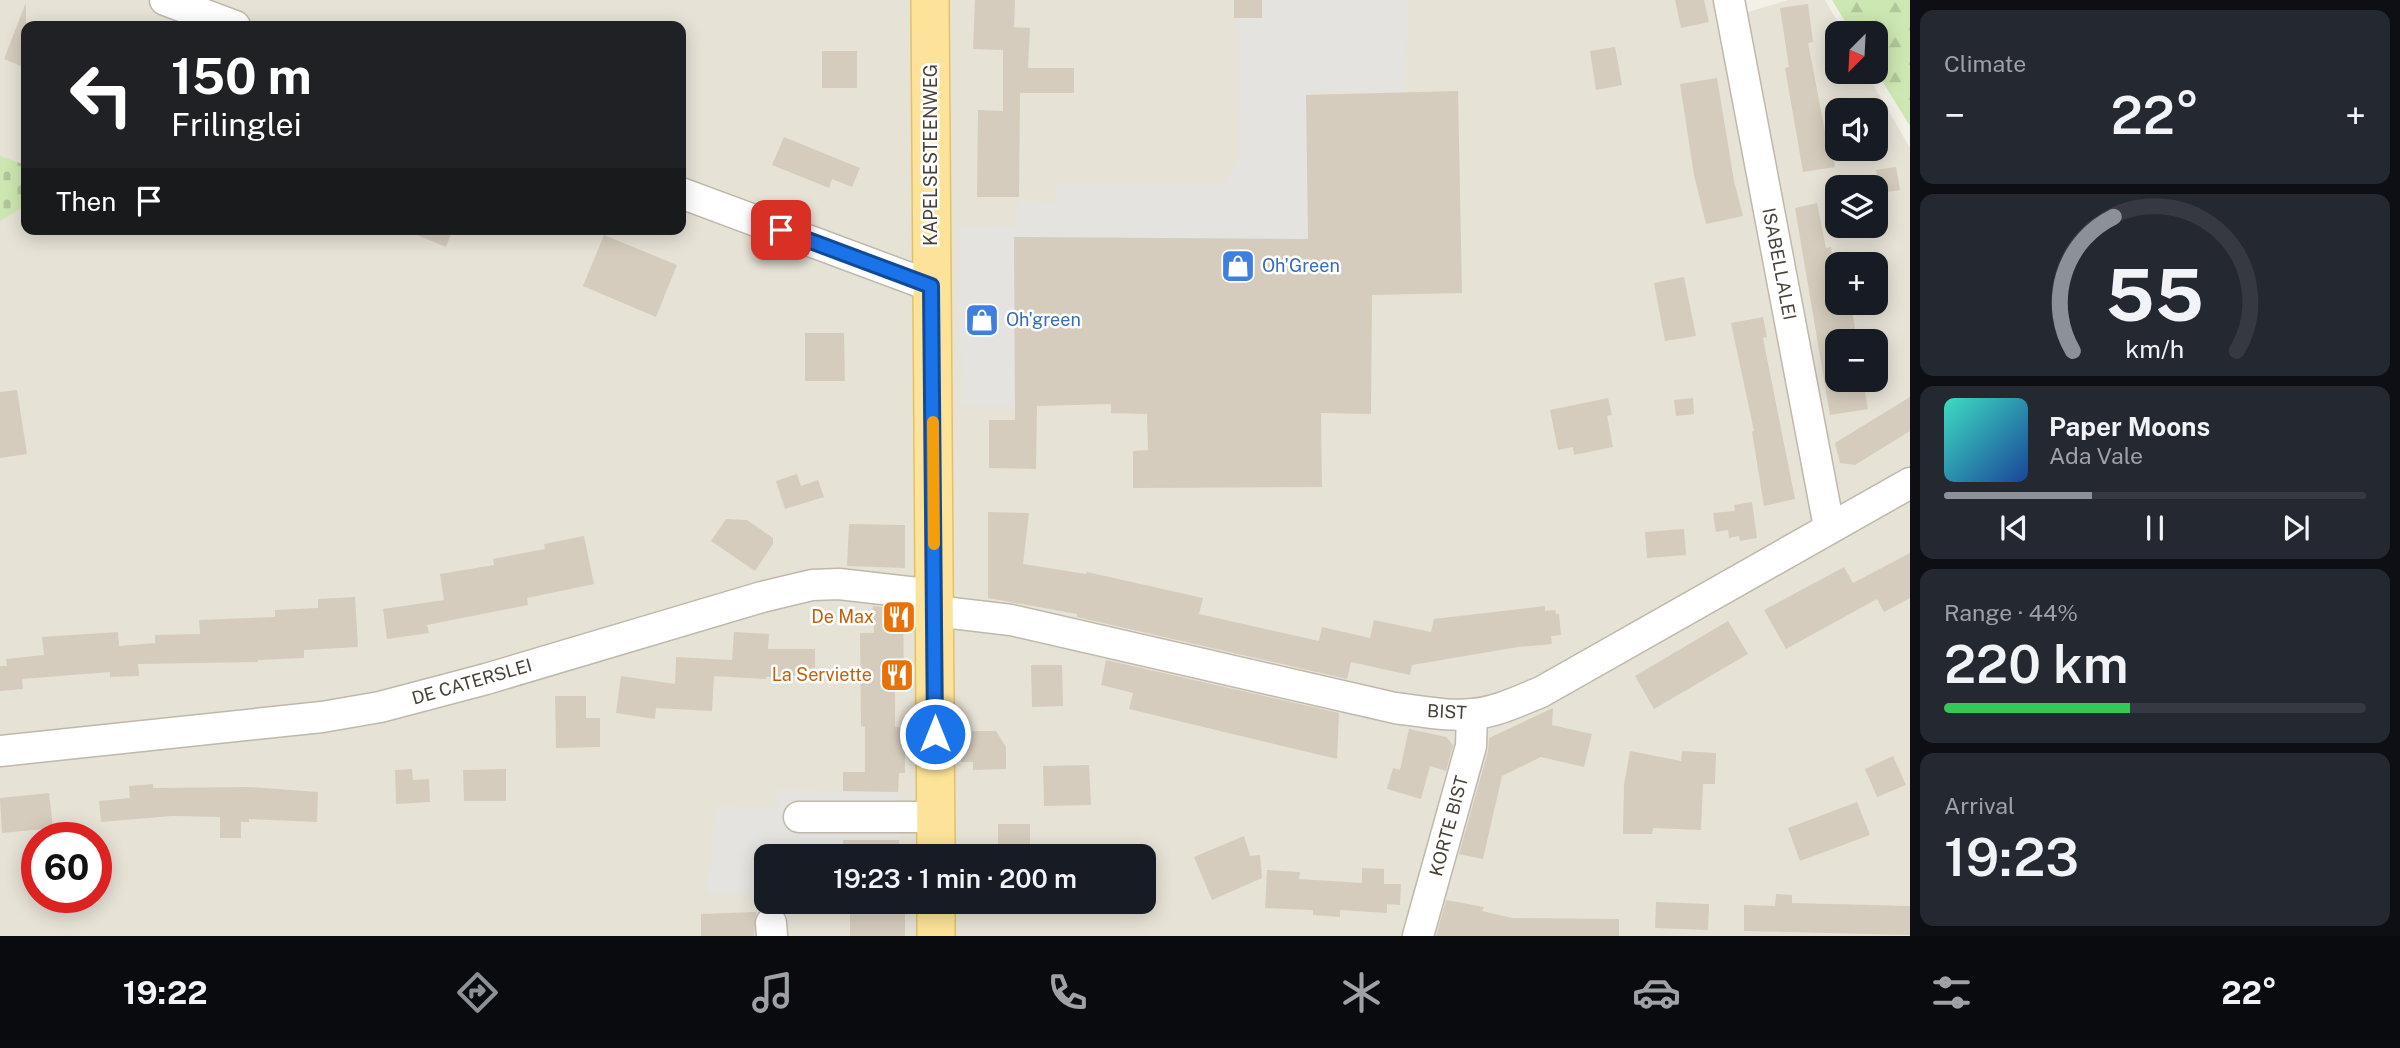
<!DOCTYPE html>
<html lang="en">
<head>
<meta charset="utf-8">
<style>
  :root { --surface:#171b24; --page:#242831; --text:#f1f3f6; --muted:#9ea1a6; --line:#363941; --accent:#8c9099 }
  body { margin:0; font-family:"Public Sans",sans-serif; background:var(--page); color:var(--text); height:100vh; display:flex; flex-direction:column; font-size:26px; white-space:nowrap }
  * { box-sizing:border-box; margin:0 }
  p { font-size:23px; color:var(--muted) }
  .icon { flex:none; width:38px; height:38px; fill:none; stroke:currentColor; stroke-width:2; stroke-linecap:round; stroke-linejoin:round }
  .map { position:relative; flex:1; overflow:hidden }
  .sheet { display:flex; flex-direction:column; gap:10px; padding:10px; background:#0d0f14; width:490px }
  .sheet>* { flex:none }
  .top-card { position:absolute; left:21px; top:21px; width:665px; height:214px; border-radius:14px; box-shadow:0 4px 18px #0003; background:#202124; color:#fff; overflow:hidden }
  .needle { width:46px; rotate:204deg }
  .fabs { position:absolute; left:1825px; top:21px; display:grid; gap:14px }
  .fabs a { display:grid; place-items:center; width:63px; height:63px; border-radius:14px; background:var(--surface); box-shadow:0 4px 18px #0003; font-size:35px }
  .speed { position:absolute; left:21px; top:822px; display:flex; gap:14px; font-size:35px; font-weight:700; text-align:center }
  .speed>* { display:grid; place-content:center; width:91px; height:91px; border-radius:50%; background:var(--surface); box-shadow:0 4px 18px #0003; line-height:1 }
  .speed .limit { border:10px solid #d22; background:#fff; color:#111 }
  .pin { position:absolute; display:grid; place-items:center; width:60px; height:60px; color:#fff; margin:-30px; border-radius:14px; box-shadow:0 4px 10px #0006 }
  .me { position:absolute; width:77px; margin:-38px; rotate:0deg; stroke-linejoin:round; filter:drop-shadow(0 0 5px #0008) }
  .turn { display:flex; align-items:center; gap:24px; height:147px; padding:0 35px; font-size:32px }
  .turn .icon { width:91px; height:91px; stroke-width:2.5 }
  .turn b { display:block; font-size:49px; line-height:60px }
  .then { display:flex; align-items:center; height:66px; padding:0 35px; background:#0003; gap:14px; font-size:26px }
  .big { font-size:52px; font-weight:600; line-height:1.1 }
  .sheet .card { flex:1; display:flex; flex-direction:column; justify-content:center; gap:10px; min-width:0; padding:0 24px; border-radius:14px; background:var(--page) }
  .sheet .dial { align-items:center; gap:0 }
  .dial svg { height:182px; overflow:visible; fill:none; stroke:var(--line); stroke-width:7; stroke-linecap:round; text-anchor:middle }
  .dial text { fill:var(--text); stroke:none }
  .song { display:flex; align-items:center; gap:21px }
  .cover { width:84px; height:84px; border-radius:10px; background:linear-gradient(135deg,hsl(170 70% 55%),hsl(220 70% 35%)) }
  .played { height:7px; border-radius:4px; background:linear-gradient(90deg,var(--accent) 35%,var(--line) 35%) }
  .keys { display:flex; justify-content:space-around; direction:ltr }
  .heat { display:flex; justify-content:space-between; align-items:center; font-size:38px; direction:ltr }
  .charge { height:10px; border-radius:5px; background:linear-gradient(90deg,#34c759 44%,var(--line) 0) }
  .trip { position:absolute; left:754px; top:844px; width:402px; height:70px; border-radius:14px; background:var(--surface); box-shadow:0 4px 18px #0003; font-weight:600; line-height:70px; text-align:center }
  .menu { display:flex; height:112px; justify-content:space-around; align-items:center; background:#090b0e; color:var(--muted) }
  .menu .icon { width:49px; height:49px }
  .menu .active { color:var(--accent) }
  .menu b { font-size:32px; color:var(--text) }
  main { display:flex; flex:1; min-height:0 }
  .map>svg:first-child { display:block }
</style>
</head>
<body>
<main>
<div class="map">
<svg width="1910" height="936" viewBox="0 0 1910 936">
  <defs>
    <pattern id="forest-firs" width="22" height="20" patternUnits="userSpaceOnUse" patternTransform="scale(1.75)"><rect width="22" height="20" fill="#cde7b2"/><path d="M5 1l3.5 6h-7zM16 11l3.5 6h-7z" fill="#b1c79a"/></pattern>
    <pattern id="cemetery-stones" width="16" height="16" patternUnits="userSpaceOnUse" patternTransform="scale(1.75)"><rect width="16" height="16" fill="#cde7b2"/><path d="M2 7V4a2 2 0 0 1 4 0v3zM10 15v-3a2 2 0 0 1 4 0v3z" fill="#b1c79a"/></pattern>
  </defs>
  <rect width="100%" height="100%" fill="#f3f0e8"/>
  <path fill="#e7e2d6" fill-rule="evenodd" d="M0,0h1743l2,13 43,-13h37l19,33h-6v39h28l44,76v788h-1910zM26,26h655v203h-655zM1838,110h38v39h-38zM1838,187h38v39h-38zM1838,264h38v39h-38zM1838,341h38v39h-38zM37,838h59v60h-59zM766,856h378v45h-378z"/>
  <polygon fill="url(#forest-firs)" points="1832,0 1910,0 1910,126 1876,71 1876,33 1852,33"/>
  <polygon fill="url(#cemetery-stones)" points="0,156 26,165 26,205 0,221"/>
  <g fill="#e5e3e0">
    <polygon points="1263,0 1409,0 1405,93 1310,91 1308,239 1014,237 1014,407 962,405 958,227 1014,226 1015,230 1019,201 1056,202 1056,185 1223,185 1239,159 1238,18 1262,18"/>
    <polygon points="775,790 898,792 899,840 843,840 843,856 766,856 766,894 706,893 717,806 778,808"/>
  </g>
  <g fill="#d5ccbd">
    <polygon points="975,0 1015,0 1014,27 1030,28 1028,68 1074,68 1074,93 1020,93 1019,197 977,197 978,110 1003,111 1003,50 973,49"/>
    <rect x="1234" y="0" width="28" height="18"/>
    <polygon points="1675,0 1704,0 1709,22 1681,28"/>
    <polygon points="1808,4 1813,42 1808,43 1825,131 1829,130 1835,167 1803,172 1785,68 1789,67 1780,8"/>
    <polygon points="25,5 26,5 26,68 4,59"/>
    <polygon points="1615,47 1622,85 1596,90 1590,51"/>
    <rect x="822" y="51" width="35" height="37"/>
    <polygon points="1717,78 1734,181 1743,216 1706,224 1694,175 1680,84"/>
    <polygon points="1458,91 1462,293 1372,295 1371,414 1321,413 1322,487 1133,488 1133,451 1148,450 1147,414 1111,413 1111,404 1037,406 1036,469 989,468 989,420 1015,420 1014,237 1308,239 1306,95"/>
    <polygon points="784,137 860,168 852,187 832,179 829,188 772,165"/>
    <polygon points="1896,167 1900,190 1880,193 1876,170"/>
    <polygon points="1817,203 1826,248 1831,247 1838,303 1851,303 1857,341 1838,341 1838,380 1863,380 1868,409 1830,415 1795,208"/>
    <polygon points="403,229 453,229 446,247"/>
    <polygon points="604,235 677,265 656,317 583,286"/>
    <polygon points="1684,277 1696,336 1665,341 1654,283"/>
    <polygon points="1763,317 1767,337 1763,338 1795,499 1764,506 1752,432 1754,431 1731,323"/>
    <polygon points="805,333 844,333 845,381 805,381"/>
    <polygon points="17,390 27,454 0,458 0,392"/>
    <polygon points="1910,397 1910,431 1855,465 1840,463 1835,443"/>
    <polygon points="1608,398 1612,415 1607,416 1613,447 1574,455 1573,447 1558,450 1550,410"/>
    <polygon points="1693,398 1694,414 1676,416 1674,400"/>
    <polygon points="797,474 801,486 818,480 824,497 785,509 776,481"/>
    <polygon points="1752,502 1757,538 1740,541 1739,536 1729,538 1728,530 1716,532 1713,513 1735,511 1734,505"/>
    <polygon points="988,512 1029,513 1023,564 1086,574 1087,572 1203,598 1199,614 1319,641 1322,627 1370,638 1374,620 1431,632 1434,619 1545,606 1545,611 1555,610 1556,614 1559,614 1561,635 1551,636 1552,644 1518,647 1412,665 1410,675 1351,662 1347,679 1077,617 1077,614 988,598"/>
    <polygon points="726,519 747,520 773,538 773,544 755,571 711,541"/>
    <polygon points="849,524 905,525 905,568 847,566"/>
    <polygon points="1684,529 1686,555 1647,558 1645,532"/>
    <polygon points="584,536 594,584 527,598 528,605 427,625 429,633 387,639 383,609 444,600 440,574 494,565 493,559 545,549 544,544"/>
    <polygon points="1910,553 1910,598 1884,612 1877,599 1786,649 1764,610 1844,567 1853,583"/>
    <polygon points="355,597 358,647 304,650 304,658 258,660 258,662 138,664 139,676 110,677 110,672 22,679 23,689 0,691 0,666 7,666 6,659 44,655 42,637 118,632 119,646 155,643 155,635 200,634 199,620 275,617 275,610 318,608 318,599"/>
    <polygon points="873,606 903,609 904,681 895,683 895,727 905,727 905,773 899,773 898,792 843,791 843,772 865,772 865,727 861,726 860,633 874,633"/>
    <polygon points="1728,621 1748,654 1654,709 1635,676"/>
    <polygon points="734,632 769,634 768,649 815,649 815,676 766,677 766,679 714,676 712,711 656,708 655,719 616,713 621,676 675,684 676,657 732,660"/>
    <polygon points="1106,660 1339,713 1337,759 1129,709 1133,693 1101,685"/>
    <polygon points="1031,665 1062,665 1063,706 1032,707"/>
    <polygon points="555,696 586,696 586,718 600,718 600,747 556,748"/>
    <polygon points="1553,708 1552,725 1592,734 1584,767 1541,757 1502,776 1483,859 1459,854 1488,751 1489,738"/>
    <polygon points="1409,729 1446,737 1453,745 1446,771 1430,766 1421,799 1387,789 1393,768 1400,770"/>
    <polygon points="972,731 996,731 1006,747 1006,769 973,770 973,762 961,762 960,739 972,739"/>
    <polygon points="1630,751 1681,761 1682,751 1716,753 1715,784 1703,784 1701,830 1653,828 1652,834 1623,834 1624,785"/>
    <polygon points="1893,756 1906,785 1877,797 1865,769"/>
    <polygon points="1089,765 1091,805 1044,806 1043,766"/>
    <polygon points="412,769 413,780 429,779 430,802 396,804 395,770"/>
    <polygon points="506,769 506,801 464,801 463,770"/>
    <polygon points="153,784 153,788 249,787 318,792 317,822 249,819 249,822 241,822 241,838 220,838 220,817 172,816 101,822 99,801 130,798 129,786"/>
    <polygon points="49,793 53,828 2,833 0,798"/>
    <polygon points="1857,802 1870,835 1800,861 1788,828"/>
    <rect x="998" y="824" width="32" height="32"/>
    <polygon points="1244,836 1250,856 1260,855 1262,878 1212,900 1194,857"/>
    <rect x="843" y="840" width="56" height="16"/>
    <polygon points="1362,868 1384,869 1384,884 1401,884 1400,905 1387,904 1387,913 1340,910 1340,917 1313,915 1313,910 1265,908 1267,870 1300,872 1299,879 1362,883"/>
    <polygon points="1776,894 1792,895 1792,903 1910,906 1910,935 1744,931 1744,905 1775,906"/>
    <polygon points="1446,900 1484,907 1482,911 1512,918 1619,919 1619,936 1436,936"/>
    <rect x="850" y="901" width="55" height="35"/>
    <polygon points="1656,902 1709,904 1708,930 1655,928"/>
    <polygon points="756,912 754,936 701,936 701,914"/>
  </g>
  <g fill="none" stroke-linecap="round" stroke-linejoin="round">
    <g stroke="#bfb8ab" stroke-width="33">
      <g id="minor">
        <polyline points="165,0 235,26"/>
        <polyline points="1729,0 1829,527"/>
        <polyline points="681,193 931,286"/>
        <path d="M935,611l76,9 384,88c25,3 53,9 78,6 23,-2 46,-13 68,-22l369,-209"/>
        <polyline points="0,751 322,717 380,707 486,679 762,597 812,585 839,584 935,595"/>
        <polyline points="799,817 936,817"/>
        <polyline points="771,923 772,936"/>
        <polyline points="1418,936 1471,746 1472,715"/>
      </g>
    </g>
    <g stroke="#e1c168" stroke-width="40">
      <g id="major">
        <polyline points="930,0 936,856"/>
        <polyline points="936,901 936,936"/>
      </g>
    </g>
    <use href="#minor" stroke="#fff" stroke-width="30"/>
    <use href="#major" stroke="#fce399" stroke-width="37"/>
  </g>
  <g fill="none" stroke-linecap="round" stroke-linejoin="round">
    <g stroke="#114b97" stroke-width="18">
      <polyline id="route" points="781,230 931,286 935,734"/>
    </g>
    <use href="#route" stroke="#1a73e8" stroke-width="12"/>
    <polyline stroke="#f59e0b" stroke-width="12" points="933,422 934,544"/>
  </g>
  <defs>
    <g id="shop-square" transform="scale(1.75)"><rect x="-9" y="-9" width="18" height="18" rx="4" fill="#3f7fe0" stroke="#fff"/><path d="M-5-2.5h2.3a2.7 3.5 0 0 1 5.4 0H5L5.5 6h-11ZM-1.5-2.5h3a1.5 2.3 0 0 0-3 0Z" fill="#fff"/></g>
    <g id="restaurant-square" transform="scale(1.75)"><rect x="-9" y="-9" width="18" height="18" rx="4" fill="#e8710a" stroke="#fff"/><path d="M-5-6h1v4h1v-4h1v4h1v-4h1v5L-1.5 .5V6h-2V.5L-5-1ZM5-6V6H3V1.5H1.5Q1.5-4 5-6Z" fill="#fff"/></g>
  </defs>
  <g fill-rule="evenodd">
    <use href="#shop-square" x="1238" y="266"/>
    <use href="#shop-square" x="982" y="320"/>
    <use href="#restaurant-square" x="899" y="617"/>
    <use href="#restaurant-square" x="897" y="675"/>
  </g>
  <g text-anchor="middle" stroke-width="5" stroke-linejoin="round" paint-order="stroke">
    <g font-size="18" fill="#474137" stroke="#fff">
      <text transform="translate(931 155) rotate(-90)" y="6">KAPELSESTEENWEG</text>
      <text transform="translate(1779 264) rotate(79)" y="6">ISABELLALEI</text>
      <text transform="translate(472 682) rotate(-16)" y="6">DE CATERSLEI</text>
      <text transform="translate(1447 712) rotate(3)" y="6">BIST</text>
      <text transform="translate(1449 826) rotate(-75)" y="6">KORTE BIST</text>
    </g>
    <g font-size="18" fill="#366cbe" stroke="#fff" text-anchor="start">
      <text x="1262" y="272">Oh'Green</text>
      <text x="1006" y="326">Oh'green</text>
    </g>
    <g font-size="18" fill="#c56008" stroke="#fff" text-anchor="end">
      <text x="874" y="623">De Max</text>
      <text x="872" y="681">La Serviette</text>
    </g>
  </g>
</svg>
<div class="fabs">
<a><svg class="needle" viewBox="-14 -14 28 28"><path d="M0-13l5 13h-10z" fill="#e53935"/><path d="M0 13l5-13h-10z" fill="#9ea1a6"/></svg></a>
<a><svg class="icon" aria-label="sound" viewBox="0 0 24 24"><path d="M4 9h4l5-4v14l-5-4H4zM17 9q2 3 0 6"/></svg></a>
<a><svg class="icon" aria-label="layers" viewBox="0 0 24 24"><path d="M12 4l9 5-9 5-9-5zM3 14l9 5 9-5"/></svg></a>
<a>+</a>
<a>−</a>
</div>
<div class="speed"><div class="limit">60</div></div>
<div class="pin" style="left:781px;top:230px;background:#d93025"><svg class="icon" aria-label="arrive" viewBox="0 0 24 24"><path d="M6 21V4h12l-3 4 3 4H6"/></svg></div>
<svg class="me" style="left:935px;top:734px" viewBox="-20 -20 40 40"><circle r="17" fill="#1a73e8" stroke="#fff" stroke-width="3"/><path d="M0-11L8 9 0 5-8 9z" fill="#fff"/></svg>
<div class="trip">19:23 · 1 min · 200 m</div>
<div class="top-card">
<div class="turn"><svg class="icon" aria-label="left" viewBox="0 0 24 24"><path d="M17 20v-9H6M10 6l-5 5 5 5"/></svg><div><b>150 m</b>Frilinglei</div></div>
<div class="then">Then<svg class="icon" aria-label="arrive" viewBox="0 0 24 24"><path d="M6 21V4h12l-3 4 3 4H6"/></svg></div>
</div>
</div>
<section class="sheet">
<div class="card"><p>Climate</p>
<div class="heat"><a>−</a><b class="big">22°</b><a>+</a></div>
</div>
<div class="card dial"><svg viewBox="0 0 100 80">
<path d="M14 69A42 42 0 1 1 86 69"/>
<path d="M14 69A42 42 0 0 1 32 10" stroke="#8c9099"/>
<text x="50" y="56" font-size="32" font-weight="700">55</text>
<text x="50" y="72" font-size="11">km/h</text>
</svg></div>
<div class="card">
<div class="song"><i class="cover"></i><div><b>Paper Moons</b><p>Ada Vale</p></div></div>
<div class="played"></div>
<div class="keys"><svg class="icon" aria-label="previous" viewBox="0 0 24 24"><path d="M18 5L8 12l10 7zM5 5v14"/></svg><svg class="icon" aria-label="pause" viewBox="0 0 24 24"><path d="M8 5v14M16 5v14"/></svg><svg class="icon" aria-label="next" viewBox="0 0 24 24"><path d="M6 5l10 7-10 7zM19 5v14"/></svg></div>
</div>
<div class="card"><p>Range · 44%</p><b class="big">220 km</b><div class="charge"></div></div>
<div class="card"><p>Arrival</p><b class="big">19:23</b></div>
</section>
</main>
<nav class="menu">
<b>19:22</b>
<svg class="icon active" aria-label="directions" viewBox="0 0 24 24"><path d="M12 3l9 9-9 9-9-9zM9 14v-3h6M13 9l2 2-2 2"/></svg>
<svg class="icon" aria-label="music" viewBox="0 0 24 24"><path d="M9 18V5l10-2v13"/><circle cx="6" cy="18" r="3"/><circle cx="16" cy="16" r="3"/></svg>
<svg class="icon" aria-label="phone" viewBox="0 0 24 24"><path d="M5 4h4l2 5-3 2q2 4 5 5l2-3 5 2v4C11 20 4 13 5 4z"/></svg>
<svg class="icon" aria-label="climate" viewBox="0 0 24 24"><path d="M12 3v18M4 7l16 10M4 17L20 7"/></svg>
<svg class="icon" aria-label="car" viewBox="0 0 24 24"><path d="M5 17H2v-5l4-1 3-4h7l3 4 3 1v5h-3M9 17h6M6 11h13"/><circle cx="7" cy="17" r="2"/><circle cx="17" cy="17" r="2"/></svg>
<svg class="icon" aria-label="filters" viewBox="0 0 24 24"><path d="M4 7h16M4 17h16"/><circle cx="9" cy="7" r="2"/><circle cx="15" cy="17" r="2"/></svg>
<b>22°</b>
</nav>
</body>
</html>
